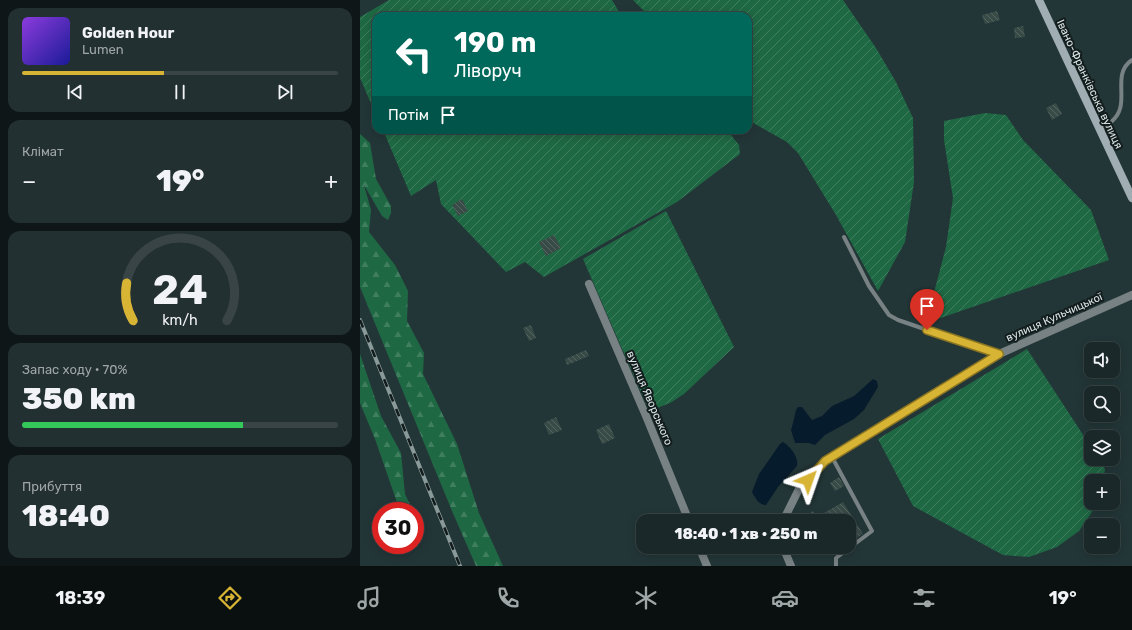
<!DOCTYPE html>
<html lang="uk">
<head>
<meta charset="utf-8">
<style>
  :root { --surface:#1a2829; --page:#233031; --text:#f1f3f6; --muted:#9fa6a8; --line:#384446; --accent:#d8b434 }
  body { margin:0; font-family:Rubik,sans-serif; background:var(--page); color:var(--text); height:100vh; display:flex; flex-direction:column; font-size:15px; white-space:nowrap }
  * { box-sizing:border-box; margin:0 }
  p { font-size:13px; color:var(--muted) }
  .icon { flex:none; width:22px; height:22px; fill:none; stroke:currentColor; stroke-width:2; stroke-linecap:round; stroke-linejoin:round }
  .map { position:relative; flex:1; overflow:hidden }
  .side { display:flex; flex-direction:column; gap:8px; padding:8px; background:#0e1617; width:360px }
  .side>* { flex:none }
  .guide { position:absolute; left:12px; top:12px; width:380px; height:122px; border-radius:12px; box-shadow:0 2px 10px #0003,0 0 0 1px var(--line); background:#00695c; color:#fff; overflow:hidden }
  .buttons { position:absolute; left:724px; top:342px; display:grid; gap:8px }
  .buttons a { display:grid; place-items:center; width:36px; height:36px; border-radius:8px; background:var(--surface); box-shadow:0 2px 10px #0003,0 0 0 1px var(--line); font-size:20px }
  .speed { position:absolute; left:12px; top:502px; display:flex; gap:8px; font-size:20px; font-weight:700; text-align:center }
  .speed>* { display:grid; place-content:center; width:52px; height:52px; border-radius:50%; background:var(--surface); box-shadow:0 2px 10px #0003,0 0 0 1px var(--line); line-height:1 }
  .speed .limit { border:6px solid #d22; background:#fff; color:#111 }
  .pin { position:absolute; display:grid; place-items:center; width:34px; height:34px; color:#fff; margin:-41px -17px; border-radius:50% 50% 50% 0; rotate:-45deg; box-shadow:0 0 4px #0007 }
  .pin .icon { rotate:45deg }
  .me { position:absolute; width:44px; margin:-22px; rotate:43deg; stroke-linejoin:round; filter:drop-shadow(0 0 3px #0008) }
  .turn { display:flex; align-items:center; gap:14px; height:84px; padding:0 16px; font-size:18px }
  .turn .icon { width:52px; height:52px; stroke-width:2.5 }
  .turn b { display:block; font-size:28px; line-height:34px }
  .then { display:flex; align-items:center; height:38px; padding:0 16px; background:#0003; gap:8px; font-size:15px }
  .big { font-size:30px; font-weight:800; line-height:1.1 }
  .side .tile { flex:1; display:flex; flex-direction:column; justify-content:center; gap:6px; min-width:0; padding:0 14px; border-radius:12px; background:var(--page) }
  .side .dial { align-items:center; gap:0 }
  .dial svg { height:104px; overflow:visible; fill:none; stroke:var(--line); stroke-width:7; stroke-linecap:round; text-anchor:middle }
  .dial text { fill:var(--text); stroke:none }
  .song { display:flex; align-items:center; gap:12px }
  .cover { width:48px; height:48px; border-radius:6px; background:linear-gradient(135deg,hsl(270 70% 55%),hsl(240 70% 35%)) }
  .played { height:4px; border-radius:2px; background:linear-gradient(90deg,var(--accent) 45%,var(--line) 45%) }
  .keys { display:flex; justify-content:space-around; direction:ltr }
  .heat { display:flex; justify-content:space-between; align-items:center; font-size:22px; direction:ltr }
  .charge { height:6px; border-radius:3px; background:linear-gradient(90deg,#34c759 70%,var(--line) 0) }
  .trip { position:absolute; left:276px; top:514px; width:220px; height:40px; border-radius:12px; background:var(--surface); box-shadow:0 2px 10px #0003,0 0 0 1px var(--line); font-weight:800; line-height:40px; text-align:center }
  .dock { display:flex; height:64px; justify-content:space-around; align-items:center; background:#0a1010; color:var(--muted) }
  .dock .icon { width:28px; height:28px }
  .dock .current { color:var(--accent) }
  .dock b { font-size:18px; color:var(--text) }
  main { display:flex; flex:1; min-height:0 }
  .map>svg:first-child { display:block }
</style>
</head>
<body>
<main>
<section class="side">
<div class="tile">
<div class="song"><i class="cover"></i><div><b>Golden Hour</b><p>Lumen</p></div></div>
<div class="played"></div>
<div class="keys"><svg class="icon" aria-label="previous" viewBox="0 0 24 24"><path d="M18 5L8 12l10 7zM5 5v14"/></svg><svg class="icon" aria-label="pause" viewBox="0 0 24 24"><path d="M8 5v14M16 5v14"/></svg><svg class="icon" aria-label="next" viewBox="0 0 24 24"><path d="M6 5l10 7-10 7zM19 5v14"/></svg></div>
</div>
<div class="tile"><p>Клімат</p>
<div class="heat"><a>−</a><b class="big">19°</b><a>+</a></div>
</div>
<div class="tile dial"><svg viewBox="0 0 100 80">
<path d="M14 69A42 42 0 1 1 86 69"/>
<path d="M14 69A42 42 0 0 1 9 40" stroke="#d8b434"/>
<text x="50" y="56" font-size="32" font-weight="700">24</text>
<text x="50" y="72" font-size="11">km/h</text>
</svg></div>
<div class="tile"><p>Запас ходу · 70%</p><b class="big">350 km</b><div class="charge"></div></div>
<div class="tile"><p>Прибуття</p><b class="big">18:40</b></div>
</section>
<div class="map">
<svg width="772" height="566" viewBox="0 0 772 566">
  <defs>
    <pattern id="forest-firs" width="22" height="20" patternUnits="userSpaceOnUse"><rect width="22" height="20" fill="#1f6844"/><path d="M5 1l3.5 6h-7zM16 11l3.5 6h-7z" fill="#3f7e5f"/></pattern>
    <pattern id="garden-furrows" width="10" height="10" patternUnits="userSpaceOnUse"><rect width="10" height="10" fill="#1f6844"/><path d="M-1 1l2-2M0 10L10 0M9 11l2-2" fill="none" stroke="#3f7e5f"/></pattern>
    <pattern id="building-back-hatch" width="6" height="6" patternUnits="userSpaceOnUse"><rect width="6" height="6" fill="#394b47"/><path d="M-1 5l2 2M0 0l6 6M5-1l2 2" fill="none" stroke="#556562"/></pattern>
  </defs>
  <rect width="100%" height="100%" fill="#233637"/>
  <g fill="url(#forest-firs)">
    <polygon points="0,134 10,143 16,179 31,206 31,213 28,220 22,216 4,185 11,210 9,232 35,265 48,291 47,321 64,353 63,374 97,444 119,513 143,566 116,566 92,511 0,287"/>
    <polygon points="0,354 21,416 41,453 45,494 53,511 40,511 15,439 0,403"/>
  </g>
  <g fill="url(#garden-furrows)">
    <polygon points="29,0 252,0 258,10 263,16 16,16 16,115 0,78 0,17"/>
    <polygon points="273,0 483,0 516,48 536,82 553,118 554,182 545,242 518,291 476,215 438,153 427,142 388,120 388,16 289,16"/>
    <polygon points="625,113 646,115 663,140 731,210 749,260 566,323 586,247 593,198 584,140 584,121"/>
    <polygon points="23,130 367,130 379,145 380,154 317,202 184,277 165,262 146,272 81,204 76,180 51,196"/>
    <polygon points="306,211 374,347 324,394 310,403 289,411 223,259"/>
    <polygon points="667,349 731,447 731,459 739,459 745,469 743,481 731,481 731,503 736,503 732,512 719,531 697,547 669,557 643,555 553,506 518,439"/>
  </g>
  <g fill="#061b2c">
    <polygon points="513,379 517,381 518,387 504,410 494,419 465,435 455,445 449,443 435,443 431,430 433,423 436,410 438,407 442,407 452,420 462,416 472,406 494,396"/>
    <path d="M423,442c7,4 16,15 14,24l-19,21 -12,18c-7,0 -11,-7 -14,-13l7,-18 21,-30z"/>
  </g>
  <g fill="url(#building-back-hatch)">
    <polygon points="637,11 640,20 625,24 622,15"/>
    <polygon points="663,26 665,37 655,38 654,28"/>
    <polygon points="696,103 702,114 692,120 686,108"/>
    <polygon points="102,199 108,211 98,216 92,205"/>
    <polygon points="194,235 201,248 186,256 179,242"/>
    <polygon points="171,325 176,338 169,341 163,328"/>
    <polygon points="226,350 229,356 207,365 205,359"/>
    <polygon points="196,417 202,430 189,435 184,423"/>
    <polygon points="249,424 255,438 242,444 236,430"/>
    <polygon points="479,477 484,486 475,491 470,483"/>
    <polygon points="483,502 503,534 489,542 489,521 448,521 445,516 453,511 457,517"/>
  </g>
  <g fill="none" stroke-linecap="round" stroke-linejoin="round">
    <g stroke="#788184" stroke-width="4">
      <path d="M740,129c5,-3 11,-6 15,-11 15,-17 -4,-44 17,-58"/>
      <polyline points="484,237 509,286 529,315 538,320 638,354"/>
      <polyline points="472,457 512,531 476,558 476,566"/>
    </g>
    <g stroke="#788184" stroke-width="8">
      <polyline points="229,284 286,416 329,521"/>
      <polyline points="423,521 439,489 465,461 639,354 772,295"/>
      <polyline points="339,547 347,566"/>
      <polyline points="423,547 431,566"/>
    </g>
    <polyline stroke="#a0adb2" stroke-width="8" points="679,0 772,198"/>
    <g stroke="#8a9999" stroke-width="4">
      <polyline id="rail" points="0,320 100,566"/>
    </g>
    <use href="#rail" stroke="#131c1c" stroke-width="2.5" stroke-dasharray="8" stroke-linecap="butt"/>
  </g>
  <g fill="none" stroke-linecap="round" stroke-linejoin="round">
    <g stroke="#8c7522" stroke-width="10">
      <polyline id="route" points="448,480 465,461 639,354 567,330"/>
    </g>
    <use href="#route" stroke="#d8b434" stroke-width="7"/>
  </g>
  <g text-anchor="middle" stroke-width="4" stroke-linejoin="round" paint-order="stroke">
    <g font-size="11" fill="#dbe6e6" stroke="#131c1c">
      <text transform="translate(730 84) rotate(65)" y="4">Івано-Франківська вулиця</text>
      <text transform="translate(694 317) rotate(-24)" y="4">вулиця Кульчицької</text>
      <text transform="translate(290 398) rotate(67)" y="4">вулиця Яворського</text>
    </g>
  </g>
</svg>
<div class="buttons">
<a><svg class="icon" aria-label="sound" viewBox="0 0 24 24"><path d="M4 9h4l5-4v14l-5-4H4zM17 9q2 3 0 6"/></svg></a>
<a><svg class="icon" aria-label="search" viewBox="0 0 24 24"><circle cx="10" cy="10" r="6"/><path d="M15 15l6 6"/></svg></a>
<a><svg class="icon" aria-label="layers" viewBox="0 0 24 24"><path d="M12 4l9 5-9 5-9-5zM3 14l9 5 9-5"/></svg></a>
<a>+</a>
<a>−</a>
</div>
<div class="speed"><div class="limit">30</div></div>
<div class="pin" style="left:567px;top:330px;background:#d93025"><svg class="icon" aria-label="arrive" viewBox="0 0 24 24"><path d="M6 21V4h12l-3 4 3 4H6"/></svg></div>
<svg class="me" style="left:448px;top:480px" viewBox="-20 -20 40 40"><path d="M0-17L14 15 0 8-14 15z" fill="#d8b434" stroke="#fff" stroke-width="4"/></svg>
<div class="trip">18:40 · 1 хв · 250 m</div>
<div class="guide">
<div class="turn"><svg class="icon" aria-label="left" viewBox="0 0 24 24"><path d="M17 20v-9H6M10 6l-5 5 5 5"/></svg><div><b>190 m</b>Ліворуч</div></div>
<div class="then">Потім<svg class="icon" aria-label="arrive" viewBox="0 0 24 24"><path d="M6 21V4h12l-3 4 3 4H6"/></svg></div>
</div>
</div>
</main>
<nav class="dock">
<b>18:39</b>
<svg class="icon current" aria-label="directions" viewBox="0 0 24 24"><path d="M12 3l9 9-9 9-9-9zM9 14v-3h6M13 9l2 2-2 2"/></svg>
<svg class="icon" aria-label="music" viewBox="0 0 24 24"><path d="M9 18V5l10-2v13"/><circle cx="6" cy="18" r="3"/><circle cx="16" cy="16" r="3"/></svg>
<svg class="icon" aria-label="phone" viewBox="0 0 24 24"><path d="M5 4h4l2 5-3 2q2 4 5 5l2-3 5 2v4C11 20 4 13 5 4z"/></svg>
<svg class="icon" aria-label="climate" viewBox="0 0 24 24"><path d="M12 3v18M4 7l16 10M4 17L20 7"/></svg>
<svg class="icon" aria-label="car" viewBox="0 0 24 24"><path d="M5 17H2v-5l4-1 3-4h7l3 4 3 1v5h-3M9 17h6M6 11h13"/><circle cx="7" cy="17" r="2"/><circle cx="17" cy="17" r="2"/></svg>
<svg class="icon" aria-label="filters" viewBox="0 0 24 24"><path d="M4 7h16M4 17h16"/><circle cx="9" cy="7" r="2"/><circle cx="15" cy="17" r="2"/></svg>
<b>19°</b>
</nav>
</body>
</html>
